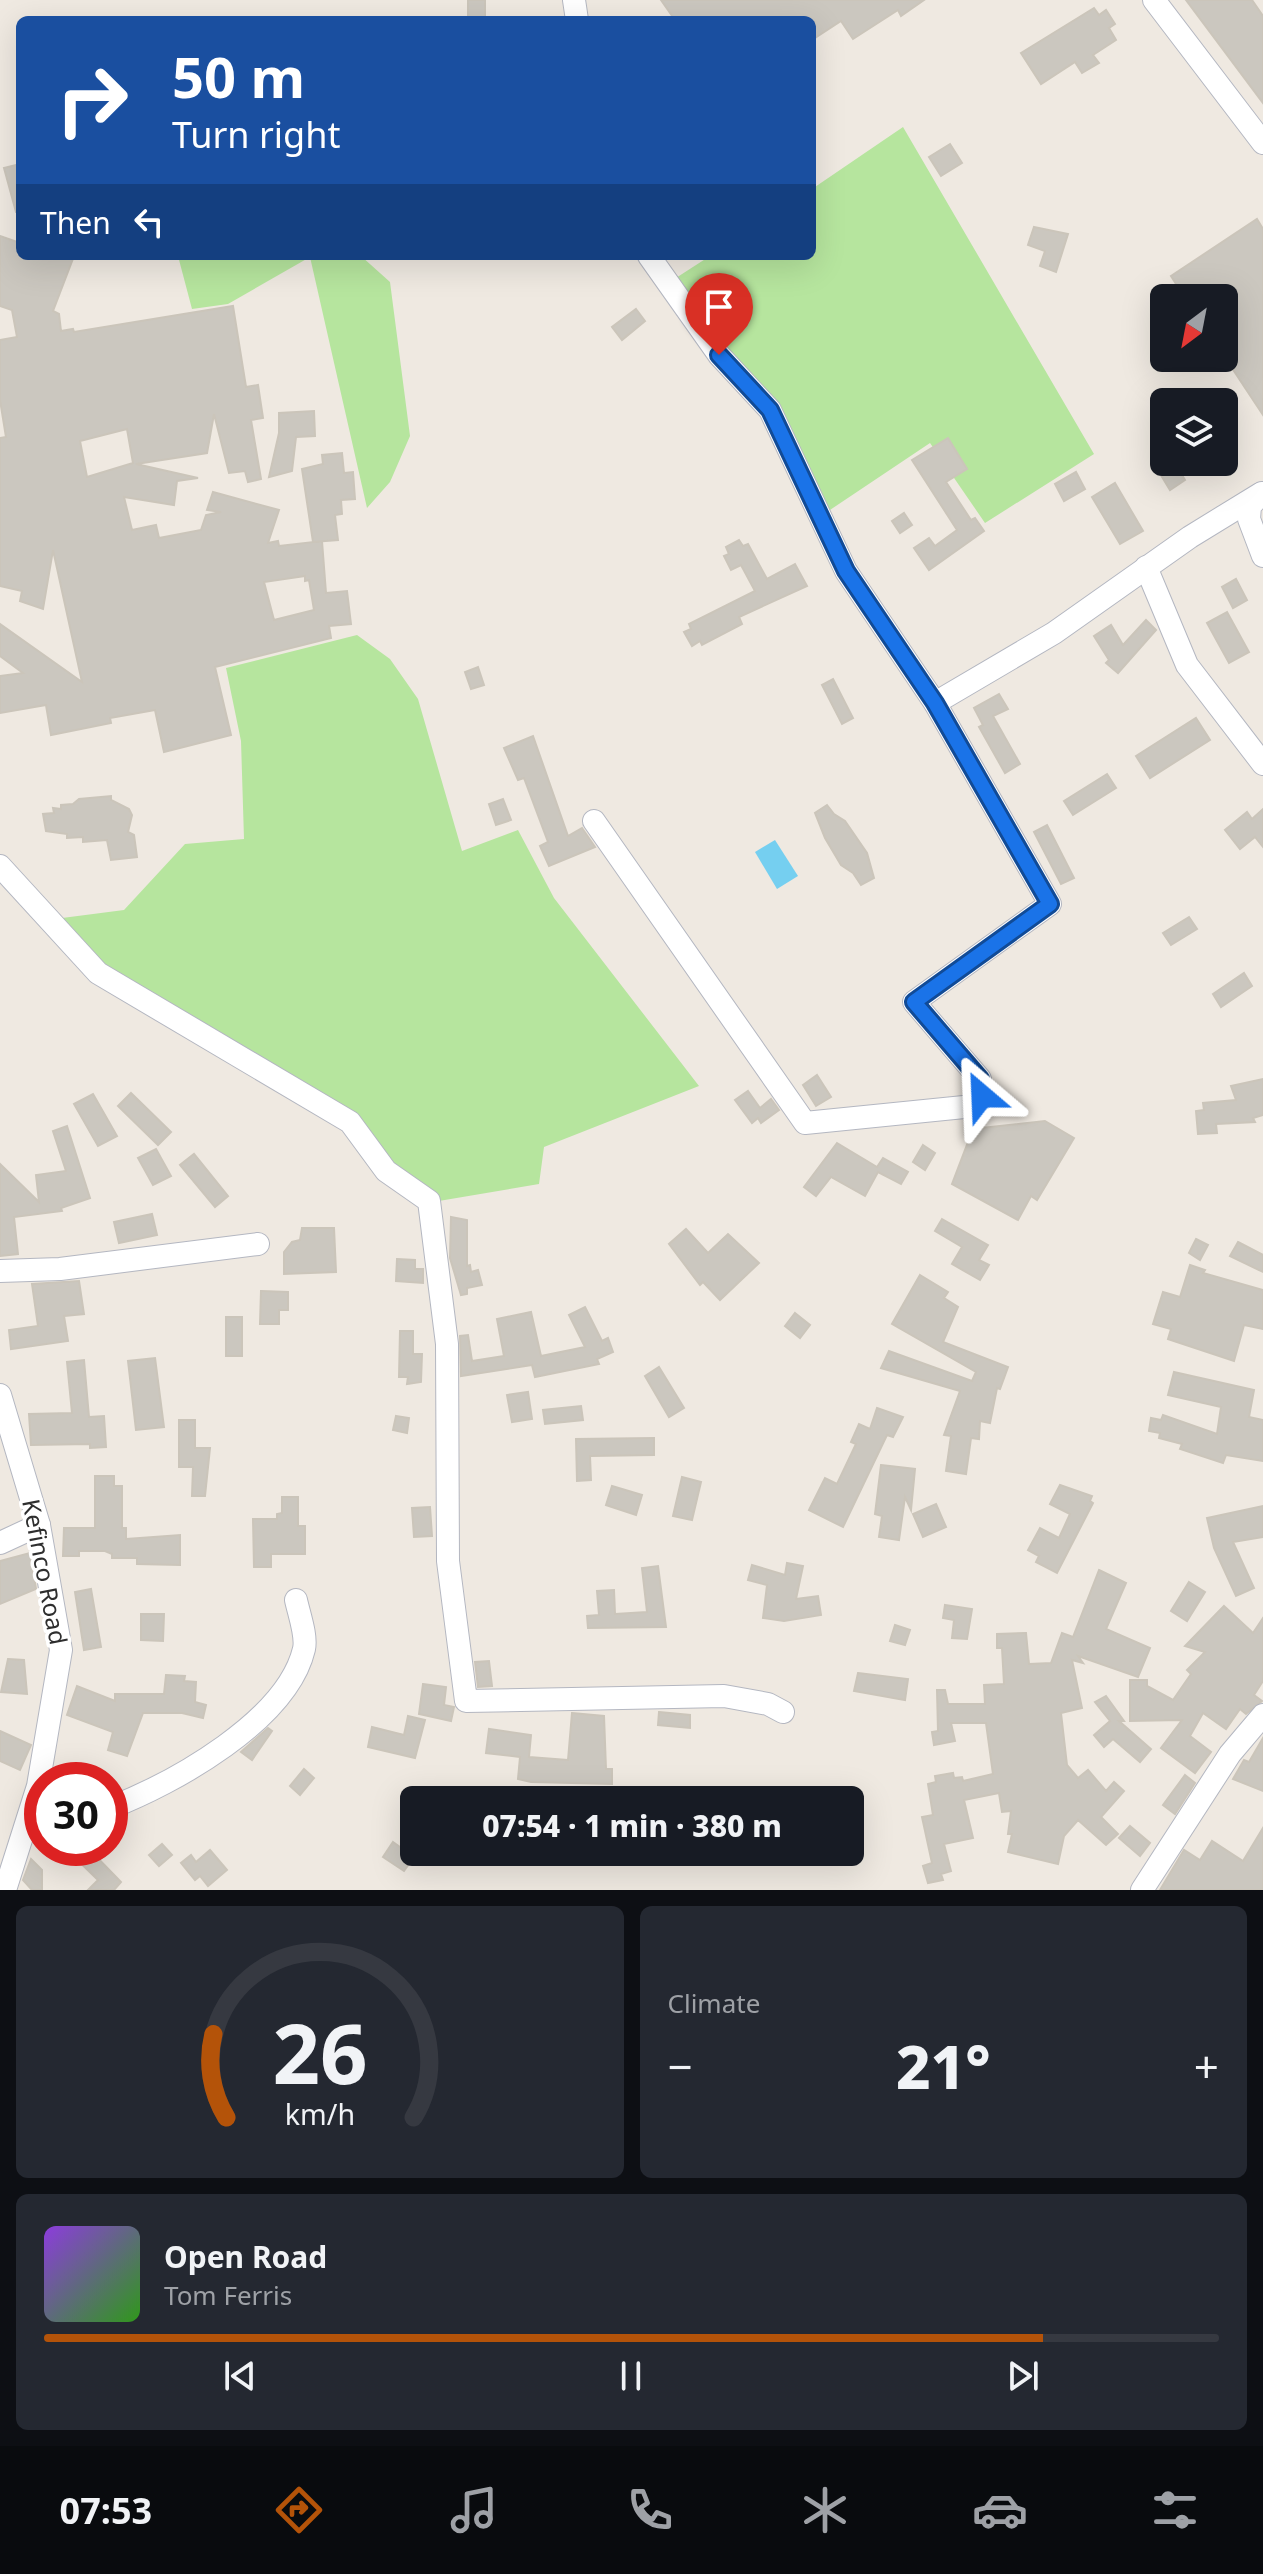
<!DOCTYPE html>
<html lang="en">
<head>
<meta charset="utf-8">
<style>
  :root { --surface:#171b24; --page:#242831; --text:#f1f3f6; --muted:#9ea1a6; --line:#363941; --accent:#b45309 }
  body { margin:0; font-family:"Noto Sans",sans-serif; background:var(--page); color:var(--text); height:100vh; display:flex; flex-direction:column; font-size:30px; white-space:nowrap }
  * { box-sizing:border-box; margin:0 }
  p { font-size:26px; color:var(--muted) }
  .icon { flex:none; width:44px; height:44px; fill:none; stroke:currentColor; stroke-width:2; stroke-linecap:round; stroke-linejoin:round }
  .map { position:relative; height:1890px; overflow:hidden }
  .sheet { display:flex; flex-direction:column; gap:16px; padding:16px; background:#0d0f14; flex:1 }
  .sheet>* { flex:none }
  .guide { position:absolute; left:16px; top:16px; width:800px; height:244px; border-radius:12px; box-shadow:0 8px 32px #0002; background:#1a4fa0; color:#fff; overflow:hidden }
  .needle { width:52px; rotate:212deg }
  .controls { position:absolute; left:1150px; top:284px; display:grid; gap:16px }
  .controls a { display:grid; place-items:center; width:88px; height:88px; border-radius:12px; background:var(--surface); box-shadow:0 8px 32px #0002; font-size:40px }
  .speed { position:absolute; left:24px; top:1762px; display:flex; gap:16px; font-size:40px; font-weight:700; text-align:center }
  .speed>* { display:grid; place-content:center; width:104px; height:104px; border-radius:50%; background:var(--surface); box-shadow:0 8px 32px #0002; line-height:1 }
  .speed .limit { border:12px solid #d22; background:#fff; color:#111 }
  .pin { position:absolute; display:grid; place-items:center; width:68px; height:68px; color:#fff; margin:-82px -34px; border-radius:50% 50% 50% 0; rotate:-45deg; box-shadow:0 0 8px #0007 }
  .pin .icon { rotate:45deg }
  .me { position:absolute; width:88px; margin:-44px; rotate:334deg; stroke-linejoin:round; filter:drop-shadow(0 0 6px #0008) }
  .turn { display:flex; align-items:center; gap:28px; height:168px; padding:0 24px; font-size:36px }
  .turn .icon { width:104px; height:104px; stroke-width:2.5 }
  .turn b { display:block; font-size:56px; line-height:68px }
  .then { display:flex; align-items:center; height:76px; padding:0 24px; background:#0003; gap:16px; font-size:30px }
  .big { font-size:60px; font-weight:800; line-height:1.1 }
  .sheet .widget { flex:1; display:flex; flex-direction:column; justify-content:center; gap:12px; min-width:0; padding:0 28px; border-radius:12px; background:var(--page) }
  .sheet .dial { align-items:center; gap:0 }
  .dial svg { height:208px; overflow:visible; fill:none; stroke:var(--line); stroke-width:7; stroke-linecap:round; text-anchor:middle }
  .dial text { fill:var(--text); stroke:none }
  .song { display:flex; align-items:center; gap:24px }
  .cover { width:96px; height:96px; border-radius:12px; background:linear-gradient(135deg,hsl(270 70% 55%),hsl(110 70% 35%)) }
  .played { height:8px; border-radius:4px; background:linear-gradient(90deg,var(--accent) 85%,var(--line) 85%) }
  .keys { display:flex; justify-content:space-around; direction:ltr }
  .heat { display:flex; justify-content:space-between; align-items:center; font-size:44px; direction:ltr }
  .sheet .tiles { flex:1; display:grid; gap:16px; grid-template-columns:1fr 1fr }
  .widget:last-child { grid-column:span 2 }
  .trip { position:absolute; left:400px; top:1786px; width:464px; height:80px; border-radius:12px; background:var(--surface); box-shadow:0 8px 32px #0002; font-weight:800; line-height:80px; text-align:center }
  .tab-bar { display:flex; height:128px; justify-content:space-around; align-items:center; background:#090b0e; color:var(--muted) }
  .tab-bar .icon { width:56px; height:56px }
  .tab-bar .current { color:var(--accent) }
  .tab-bar b { font-size:36px; color:var(--text) }
  .map>svg:first-child { display:block }
</style>
</head>
<body>
<div class="map">
<svg width="1263" height="1890" viewBox="0 0 1263 1890">
  <rect width="100%" height="100%" fill="#efe9e1"/>
  <g fill="#b6e59e">
    <polygon points="903,127 1094,454 985,523 930,443 818,518 782,433 665,285 710,256 812,256 812,189"/>
    <polygon points="178,256 361,256 390,282 410,436 390,482 367,508 310,257 228,304 192,309"/>
    <polygon points="357,635 390,659 418,699 462,851 518,830 554,898 699,1086 544,1147 539,1184 421,1204 345,1125 39,921 124,910 185,844 244,839 241,741 226,668"/>
  </g>
  <polygon fill="#75cff0" points="775,840 798,876 777,889 755,852"/>
  <g fill="#cbc7bf" stroke="#cbc5ba" stroke-width="2" fill-rule="evenodd">
    <rect x="468" y="0" width="17" height="20"/>
    <polygon points="661,0 924,0 901,16 898,10 853,39 841,21 812,40 812,20 675,20"/>
    <polygon points="1186,0 1252,0 1263,16 1263,103"/>
    <polygon points="1094,8 1099,15 1106,10 1115,24 1109,28 1116,40 1093,55 1099,63 1082,73 1075,62 1041,84 1021,53"/>
    <polygon points="950,144 962,163 941,176 929,157"/>
    <polygon points="20,164 20,212 16,212 4,168"/>
    <polygon points="1257,219 1263,229 1263,415 1224,356 1224,298 1185,298 1171,276"/>
    <polygon points="1034,227 1068,234 1056,272 1040,266 1045,251 1028,245"/>
    <path d="M0,236l20,7v13h54l-21,55 6,3 2,17 12,-2 1,3 159,-26 13,81 12,-2 5,33 -12,2 10,59 -13,3 -3,-11 -16,2 -15,-59 -7,39 -71,11 62,14 -21,3 -3,24 -50,-8 8,33 24,-5 3,13 42,-8 5,-15 15,-3 -14,-2 6,-18 66,18 -11,33 10,-2 1,5 43,-5 4,52 21,-2 4,33 -22,2 2,12 -116,29 16,68 -67,17 -9,-42 -45,8 1,5 -60,12 -5,-30 -46,8v-37l23,-3 -23,-17v-32l82,58 -29,-132 -10,59 -23,-8 2,-10 -22,-5v-148l6,-1 -6,-37v-60l17,-3 -5,-27 -12,-4zM127,429l6,34 -46,14 -7,-36zM305,576v5l4,-1 5,30 -40,10 -10,-38z"/>
    <polygon points="636,309 645,321 622,340 612,327"/>
    <polygon points="314,411 315,436 296,437 292,471 269,477 279,433 279,413"/>
    <polygon points="948,438 967,469 946,482 971,520 975,518 984,531 929,570 914,548 929,538 935,546 957,530 912,460"/>
    <polygon points="342,453 344,473 353,472 355,499 341,500 342,514 335,515 338,540 313,542 302,469 323,464 322,455"/>
    <polygon points="1153,462 1174,462 1185,480 1170,490"/>
    <polygon points="1076,472 1085,489 1064,501 1055,484"/>
    <polygon points="1115,483 1143,531 1120,544 1092,497"/>
    <polygon points="904,513 912,525 900,533 892,521"/>
    <polygon points="739,540 743,546 748,544 767,579 795,564 807,586 739,617 742,624 702,645 700,641 692,646 684,632 691,629 689,624 755,591 741,565 731,570 724,556 729,554 726,547"/>
    <polygon points="1236,579 1247,600 1233,608 1222,587"/>
    <polygon points="1227,612 1249,652 1229,663 1207,623"/>
    <polygon points="1146,620 1156,630 1118,673 1106,663 1109,660 1094,636 1111,625 1123,645"/>
    <polygon points="478,667 484,685 471,689 465,672"/>
    <polygon points="833,679 853,718 842,724 822,685"/>
    <polygon points="999,694 1008,709 993,716 1020,764 1005,773 979,727 983,725 974,708"/>
    <polygon points="1196,718 1210,740 1150,778 1136,756"/>
    <polygon points="533,736 568,836 582,828 595,847 549,866 540,846 548,842 524,778 518,780 504,748"/>
    <polygon points="1107,774 1116,788 1073,815 1064,801"/>
    <polygon points="111,796 111,800 129,809 132,815 128,832 134,835 137,857 111,860 107,840 83,842 83,837 67,838 67,834 46,831 43,814 54,813 53,808 61,809 61,805 73,804 79,799"/>
    <polygon points="503,799 511,820 496,825 489,804"/>
    <polygon points="827,805 834,814 845,821 867,853 874,878 861,885 853,873 841,865 825,838 815,813"/>
    <polygon points="1263,809 1263,847 1255,837 1240,849 1225,830 1247,812 1252,819"/>
    <polygon points="1047,825 1074,878 1061,884 1034,832"/>
    <polygon points="1189,917 1197,929 1171,945 1163,933"/>
    <polygon points="1244,973 1252,986 1221,1007 1213,994"/>
    <polygon points="817,1075 831,1097 816,1106 803,1085"/>
    <polygon points="1263,1079 1263,1115 1253,1118 1255,1122 1216,1124 1217,1133 1198,1134 1196,1111 1204,1110 1203,1103 1236,1100 1231,1086"/>
    <polygon points="748,1091 760,1108 771,1099 779,1110 761,1123 758,1118 752,1123 735,1100"/>
    <polygon points="131,1093 171,1132 158,1145 118,1106"/>
    <polygon points="93,1094 117,1136 98,1146 74,1104"/>
    <polygon points="1045,1121 1074,1138 1037,1200 1031,1196 1018,1220 952,1184 973,1129"/>
    <polygon points="67,1126 90,1198 61,1208 62,1211 14,1217 18,1254 0,1256 0,1164 39,1202 36,1175 66,1171 53,1131"/>
    <polygon points="837,1143 877,1167 883,1158 908,1172 901,1184 878,1172 865,1196 831,1177 816,1196 804,1187"/>
    <polygon points="923,1145 935,1153 925,1170 913,1162"/>
    <polygon points="156,1149 171,1176 153,1185 138,1158"/>
    <polygon points="194,1154 228,1196 215,1207 180,1165"/>
    <polygon points="152,1214 157,1235 119,1243 114,1222"/>
    <polygon points="451,1217 467,1220 467,1266 470,1265 471,1272 478,1270 482,1285 467,1288 467,1294 461,1295 450,1258"/>
    <polygon points="942,1219 988,1245 979,1260 989,1265 980,1280 952,1264 962,1247 935,1231"/>
    <polygon points="302,1228 334,1228 336,1272 284,1274 284,1252 292,1242 300,1240"/>
    <polygon points="686,1229 708,1253 728,1234 759,1263 720,1300 703,1282 700,1285 669,1244"/>
    <polygon points="1196,1239 1208,1245 1200,1260 1189,1253"/>
    <polygon points="1238,1242 1263,1255 1263,1272 1230,1256"/>
    <polygon points="397,1259 415,1260 415,1269 423,1269 423,1283 396,1281"/>
    <polygon points="1190,1265 1205,1270 1203,1273 1263,1290 1263,1329 1244,1325 1234,1361 1168,1339 1171,1329 1153,1324 1163,1292 1180,1297"/>
    <polygon points="920,1275 948,1292 944,1298 958,1307 943,1342 1008,1367 1000,1389 997,1388 990,1423 980,1421 979,1439 971,1438 966,1474 946,1471 951,1436 944,1435 960,1391 881,1368 889,1351 972,1381 976,1372 892,1324"/>
    <polygon points="79,1281 84,1314 64,1316 68,1341 11,1349 9,1330 38,1326 32,1284"/>
    <polygon points="261,1291 288,1292 288,1310 279,1310 279,1324 260,1324"/>
    <polygon points="585,1307 602,1341 608,1338 613,1352 597,1359 599,1364 535,1377 532,1365 461,1376 460,1336 468,1335 472,1361 504,1356 497,1319 531,1312 541,1356 585,1347 569,1315"/>
    <polygon points="795,1313 810,1325 800,1338 785,1326"/>
    <rect x="226" y="1317" width="16" height="39"/>
    <polygon points="400,1331 413,1331 413,1354 422,1354 421,1382 407,1384 408,1377 399,1377"/>
    <polygon points="155,1358 164,1427 136,1430 128,1361"/>
    <polygon points="84,1360 89,1417 104,1416 106,1447 90,1448 90,1444 31,1445 29,1414 72,1413 67,1362"/>
    <polygon points="659,1367 684,1408 669,1417 645,1376"/>
    <polygon points="1174,1372 1254,1390 1249,1417 1263,1420 1263,1461 1226,1455 1223,1463 1180,1449 1182,1444 1159,1438 1160,1433 1149,1431 1151,1418 1161,1420 1163,1415 1217,1434 1221,1407 1168,1395"/>
    <polygon points="528,1392 532,1419 512,1422 507,1395"/>
    <polygon points="581,1406 583,1420 545,1424 543,1410"/>
    <polygon points="877,1408 903,1417 893,1437 887,1435 843,1527 809,1510 825,1478 837,1484 856,1444 851,1442 859,1424 870,1429"/>
    <polygon points="396,1416 409,1418 407,1433 393,1430"/>
    <polygon points="179,1420 195,1420 195,1448 210,1448 205,1496 192,1496 193,1467 179,1467"/>
    <polygon points="654,1438 654,1455 590,1456 591,1480 577,1481 576,1439"/>
    <polygon points="881,1465 915,1469 911,1510 905,1497 899,1540 879,1537 882,1516 875,1514"/>
    <polygon points="95,1476 114,1476 114,1486 122,1486 122,1528 126,1528 126,1539 180,1535 180,1565 137,1564 137,1558 112,1558 112,1554 105,1551 79,1551 79,1556 63,1556 64,1528 95,1528"/>
    <polygon points="682,1477 701,1482 692,1520 673,1516"/>
    <polygon points="1060,1485 1092,1496 1090,1501 1093,1503 1057,1573 1036,1562 1039,1556 1028,1550 1040,1528 1059,1538 1070,1514 1050,1504"/>
    <polygon points="612,1486 642,1495 636,1515 606,1505"/>
    <polygon points="282,1497 298,1497 298,1526 305,1526 305,1554 271,1554 271,1567 254,1567 253,1519 277,1519 277,1514 282,1513"/>
    <polygon points="936,1504 946,1527 923,1537 913,1514"/>
    <polygon points="1263,1506 1263,1537 1233,1542 1254,1588 1236,1596 1214,1548 1207,1518"/>
    <polygon points="430,1507 432,1536 414,1537 412,1508"/>
    <polygon points="30,1553 36,1589 0,1604 0,1561"/>
    <polygon points="787,1563 803,1566 796,1599 818,1596 821,1615 784,1621 763,1618 767,1585 748,1580 752,1565 785,1575"/>
    <polygon points="658,1566 666,1627 588,1628 587,1616 599,1615 597,1591 614,1590 615,1614 647,1612 642,1568"/>
    <polygon points="1099,1570 1126,1583 1106,1629 1150,1648 1138,1677 1078,1656 1083,1663 1072,1660 1082,1708 1061,1713 1067,1765 1078,1778 1088,1770 1106,1791 1114,1782 1124,1791 1101,1817 1118,1834 1106,1845 1078,1820 1064,1836 1058,1864 1008,1852 1012,1834 1008,1834 1011,1811 1002,1812 999,1793 964,1800 973,1838 944,1844 951,1871 941,1874 943,1880 928,1883 923,1866 932,1863 922,1817 933,1815 928,1784 936,1782 935,1776 953,1773 954,1778 962,1777 963,1781 993,1774 986,1723 951,1723 955,1741 934,1745 932,1732 938,1731 937,1690 945,1690 948,1704 985,1704 984,1685 1004,1684 1002,1648 997,1648 997,1634 1026,1633 1029,1664 1051,1663 1062,1633 1073,1637"/>
    <polygon points="1189,1582 1205,1592 1187,1621 1171,1611"/>
    <polygon points="91,1589 101,1647 84,1650 75,1592"/>
    <polygon points="945,1605 972,1609 967,1639 952,1638 954,1620 943,1618"/>
    <polygon points="1224,1606 1253,1633 1263,1618 1263,1681 1254,1695 1262,1701 1246,1714 1240,1709 1226,1729 1203,1713 1190,1736 1211,1752 1195,1773 1161,1748 1182,1720 1130,1721 1130,1680 1147,1680 1147,1686 1173,1700 1191,1674 1187,1670 1205,1652 1185,1646"/>
    <polygon points="141,1614 164,1614 163,1641 141,1640"/>
    <polygon points="895,1625 910,1630 905,1645 890,1641"/>
    <polygon points="8,1659 24,1660 27,1694 1,1692"/>
    <polygon points="489,1661 492,1686 478,1687 475,1662"/>
    <polygon points="858,1673 908,1679 905,1700 854,1691"/>
    <polygon points="166,1675 185,1676 184,1681 196,1682 195,1702 206,1705 203,1718 182,1713 143,1713 127,1756 108,1750 113,1732 67,1715 77,1686 115,1701 115,1694 164,1694"/>
    <polygon points="423,1684 446,1687 444,1705 454,1707 451,1721 419,1714"/>
    <polygon points="1106,1696 1124,1721 1119,1721 1151,1749 1140,1762 1113,1739 1104,1747 1094,1735 1110,1721 1095,1702"/>
    <polygon points="659,1712 690,1715 690,1728 658,1725"/>
    <polygon points="572,1713 604,1716 606,1769 612,1769 612,1784 531,1782 518,1779 520,1757 486,1753 489,1729 531,1735 529,1757 568,1760"/>
    <polygon points="408,1716 425,1720 415,1758 368,1747 372,1727 404,1735"/>
    <polygon points="268,1728 272,1731 252,1760 241,1752"/>
    <polygon points="0,1731 31,1745 20,1770 0,1761"/>
    <polygon points="1263,1738 1263,1791 1233,1779 1244,1760 1249,1762"/>
    <polygon points="304,1769 314,1778 300,1795 290,1786"/>
    <polygon points="1185,1775 1195,1783 1175,1814 1163,1805"/>
    <polygon points="1130,1826 1150,1843 1140,1856 1119,1838"/>
    <polygon points="1263,1828 1263,1890 1160,1890 1184,1850 1200,1860 1212,1841 1243,1861"/>
    <polygon points="393,1842 414,1857 404,1871 383,1857"/>
    <polygon points="162,1844 172,1855 159,1866 149,1855"/>
    <polygon points="65,1848 88,1848 121,1882 114,1890 88,1890 98,1880"/>
    <polygon points="210,1850 227,1870 208,1886 200,1876 195,1880 181,1863 191,1855 196,1862"/>
    <polygon points="31,1859 42,1870 42,1890 32,1890 23,1880"/>
  </g>
  <g fill="none" stroke-linecap="round" stroke-linejoin="round">
    <g stroke="#b4b7c1" stroke-width="24">
      <g id="minor">
        <polyline points="574,0 577,20"/>
        <polyline points="1154,0 1263,143"/>
        <polyline points="1262,493 1250,506 1249,519 1263,556"/>
        <polyline points="1146,567 1187,665 1263,764"/>
        <polyline points="935,703 1054,633 1190,537 1260,494"/>
        <polyline points="594,821 805,1123 974,1106 982,1096 980,1079 914,1002 1050,904 935,703 846,571 770,410 719,355 649,256"/>
        <polyline points="0,866 98,973 350,1122 386,1171 429,1201 447,1344 448,1561 466,1701 724,1696 768,1704 783,1712"/>
        <polyline points="0,1271 60,1269 258,1244"/>
        <polyline points="0,1395 39,1525 61,1650 38,1786 5,1890"/>
        <polyline points="0,1543 39,1525"/>
        <path d="M110,1808c64,-25 177,-87 194,-159 3,-13 -5,-35 -8,-49"/>
        <polyline points="1142,1890 1230,1754 1263,1715"/>
      </g>
    </g>
    <use href="#minor" stroke="#fff" stroke-width="22"/>
  </g>
  <g fill="none" stroke-linecap="round" stroke-linejoin="round">
    <g stroke="#114b97" stroke-width="20">
      <polyline id="route" points="719,355 770,410 846,571 935,703 1050,904 914,1002 980,1079 982,1096"/>
    </g>
    <use href="#route" stroke="#1a73e8" stroke-width="14"/>
  </g>
  <g text-anchor="middle" stroke-width="7" stroke-linejoin="round" paint-order="stroke">
    <g font-size="24" fill="#2e2e2e" stroke="#fff">
      <text transform="translate(44 1572) rotate(79)" y="8">Kefinco Road</text>
    </g>
  </g>
</svg>
<div class="controls">
<a><svg class="needle" viewBox="-14 -14 28 28"><path d="M0-13l5 13h-10z" fill="#e53935"/><path d="M0 13l5-13h-10z" fill="#9ea1a6"/></svg></a>
<a><svg class="icon" aria-label="layers" viewBox="0 0 24 24"><path d="M12 4l9 5-9 5-9-5zM3 14l9 5 9-5"/></svg></a>
</div>
<div class="speed"><div class="limit">30</div></div>
<div class="pin" style="left:719px;top:355px;background:#d93025"><svg class="icon" aria-label="arrive" viewBox="0 0 24 24"><path d="M6 21V4h12l-3 4 3 4H6"/></svg></div>
<svg class="me" style="left:982px;top:1096px" viewBox="-20 -20 40 40"><path d="M0-17L14 15 0 8-14 15z" fill="#1a73e8" stroke="#fff" stroke-width="4"/></svg>
<div class="trip">07:54 · 1 min · 380 m</div>
<div class="guide">
<div class="turn"><svg class="icon" aria-label="right" viewBox="0 0 24 24"><path d="M7 20v-9h11M14 6l5 5-5 5"/></svg><div><b>50 m</b>Turn right</div></div>
<div class="then">Then<svg class="icon" aria-label="left" viewBox="0 0 24 24"><path d="M17 20v-9H6M10 6l-5 5 5 5"/></svg></div>
</div>
</div>
<section class="sheet">
<div class="tiles">
<div class="widget dial"><svg viewBox="0 0 100 80">
<path d="M14 69A42 42 0 1 1 86 69"/>
<path d="M14 69A42 42 0 0 1 9 37" stroke="#b45309"/>
<text x="50" y="56" font-size="32" font-weight="700">26</text>
<text x="50" y="72" font-size="11">km/h</text>
</svg></div>
<div class="widget"><p>Climate</p>
<div class="heat"><a>−</a><b class="big">21°</b><a>+</a></div>
</div>
<div class="widget">
<div class="song"><i class="cover"></i><div><b>Open Road</b><p>Tom Ferris</p></div></div>
<div class="played"></div>
<div class="keys"><svg class="icon" aria-label="previous" viewBox="0 0 24 24"><path d="M18 5L8 12l10 7zM5 5v14"/></svg><svg class="icon" aria-label="pause" viewBox="0 0 24 24"><path d="M8 5v14M16 5v14"/></svg><svg class="icon" aria-label="next" viewBox="0 0 24 24"><path d="M6 5l10 7-10 7zM19 5v14"/></svg></div>
</div>
</div>
</section>
<nav class="tab-bar">
<b>07:53</b>
<svg class="icon current" aria-label="directions" viewBox="0 0 24 24"><path d="M12 3l9 9-9 9-9-9zM9 14v-3h6M13 9l2 2-2 2"/></svg>
<svg class="icon" aria-label="music" viewBox="0 0 24 24"><path d="M9 18V5l10-2v13"/><circle cx="6" cy="18" r="3"/><circle cx="16" cy="16" r="3"/></svg>
<svg class="icon" aria-label="phone" viewBox="0 0 24 24"><path d="M5 4h4l2 5-3 2q2 4 5 5l2-3 5 2v4C11 20 4 13 5 4z"/></svg>
<svg class="icon" aria-label="climate" viewBox="0 0 24 24"><path d="M12 3v18M4 7l16 10M4 17L20 7"/></svg>
<svg class="icon" aria-label="car" viewBox="0 0 24 24"><path d="M5 17H2v-5l4-1 3-4h7l3 4 3 1v5h-3M9 17h6M6 11h13"/><circle cx="7" cy="17" r="2"/><circle cx="17" cy="17" r="2"/></svg>
<svg class="icon" aria-label="filters" viewBox="0 0 24 24"><path d="M4 7h16M4 17h16"/><circle cx="9" cy="7" r="2"/><circle cx="15" cy="17" r="2"/></svg>
</nav>
</body>
</html>
